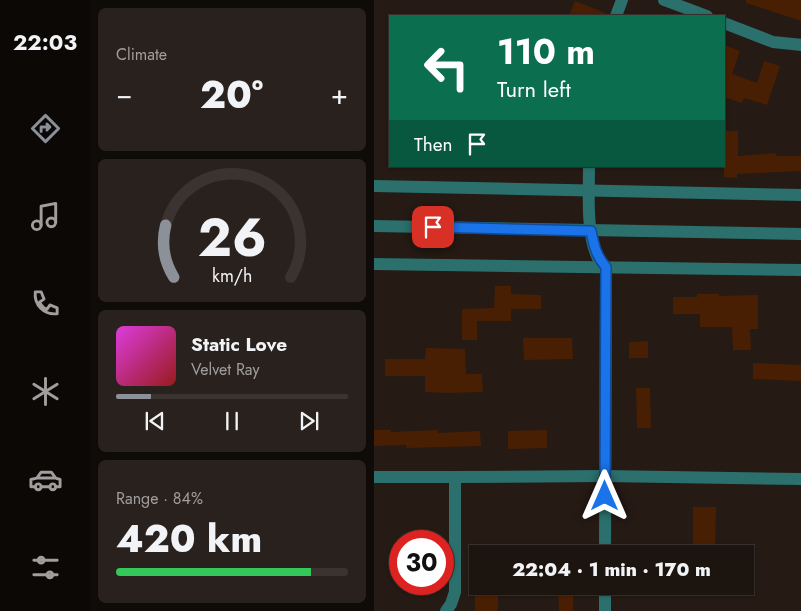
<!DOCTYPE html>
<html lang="en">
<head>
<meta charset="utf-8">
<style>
  :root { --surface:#1c140f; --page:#29211d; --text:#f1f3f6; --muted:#a09e9e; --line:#3a332f; --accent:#8c9099 }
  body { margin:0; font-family:Jost,sans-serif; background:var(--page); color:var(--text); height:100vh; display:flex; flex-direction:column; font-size:19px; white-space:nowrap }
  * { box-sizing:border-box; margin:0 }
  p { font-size:16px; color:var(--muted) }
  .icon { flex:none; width:28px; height:28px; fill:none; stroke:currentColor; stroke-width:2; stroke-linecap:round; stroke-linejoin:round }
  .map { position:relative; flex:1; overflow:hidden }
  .side { display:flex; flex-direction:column; gap:8px; padding:8px; background:#0f0b08; width:284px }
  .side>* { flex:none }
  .banner { position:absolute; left:15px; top:15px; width:336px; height:152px; border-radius:0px; box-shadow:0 1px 4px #0004,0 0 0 1px var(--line); background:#0b6e4f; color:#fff; overflow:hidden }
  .speed { position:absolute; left:15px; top:530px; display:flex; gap:10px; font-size:25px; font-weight:700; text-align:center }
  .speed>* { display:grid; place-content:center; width:65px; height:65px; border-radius:50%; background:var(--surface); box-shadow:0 1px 4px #0004,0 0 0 1px var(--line); line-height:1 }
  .speed .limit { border:8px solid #d22; background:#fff; color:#111 }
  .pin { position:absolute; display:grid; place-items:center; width:42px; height:42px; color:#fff; margin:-21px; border-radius:10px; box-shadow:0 2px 8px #0006 }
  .me { position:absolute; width:55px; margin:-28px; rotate:0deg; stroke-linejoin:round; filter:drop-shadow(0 0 4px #0008) }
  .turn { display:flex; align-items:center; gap:18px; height:105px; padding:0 25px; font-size:22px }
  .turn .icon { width:65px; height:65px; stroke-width:2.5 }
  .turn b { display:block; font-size:35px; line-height:42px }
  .then { display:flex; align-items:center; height:48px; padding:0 25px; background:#0003; gap:10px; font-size:19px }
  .big { font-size:38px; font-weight:800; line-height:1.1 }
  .side .widget { flex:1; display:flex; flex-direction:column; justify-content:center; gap:8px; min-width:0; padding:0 18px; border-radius:8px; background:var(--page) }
  .side .dial { align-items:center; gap:0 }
  .dial svg { height:130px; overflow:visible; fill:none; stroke:var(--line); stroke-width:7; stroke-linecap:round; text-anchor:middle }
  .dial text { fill:var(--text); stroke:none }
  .song { display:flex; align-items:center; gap:15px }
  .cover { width:60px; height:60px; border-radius:8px; background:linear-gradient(135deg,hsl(300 70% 55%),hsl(0 70% 35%)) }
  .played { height:5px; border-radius:2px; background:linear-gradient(90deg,var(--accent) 15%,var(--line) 15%) }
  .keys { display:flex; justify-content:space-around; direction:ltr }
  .heat { display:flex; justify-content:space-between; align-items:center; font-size:28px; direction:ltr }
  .charge { height:8px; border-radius:4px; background:linear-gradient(90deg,#34c759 84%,var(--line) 0) }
  .trip { position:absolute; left:95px; top:545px; width:285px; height:50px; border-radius:0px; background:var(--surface); box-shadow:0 1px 4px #0004,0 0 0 1px var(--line); font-weight:800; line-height:50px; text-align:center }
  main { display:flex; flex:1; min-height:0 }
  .tab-bar { display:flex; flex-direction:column; width:90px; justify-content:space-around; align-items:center; background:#0b0806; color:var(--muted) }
  .tab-bar .icon { width:35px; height:35px }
  .tab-bar .active { color:var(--accent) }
  .tab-bar b { font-size:22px; color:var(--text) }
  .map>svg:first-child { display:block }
</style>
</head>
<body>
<main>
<nav class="tab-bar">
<b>22:03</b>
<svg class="icon active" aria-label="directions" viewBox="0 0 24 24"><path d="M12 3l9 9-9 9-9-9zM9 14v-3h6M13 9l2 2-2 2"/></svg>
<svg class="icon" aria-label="music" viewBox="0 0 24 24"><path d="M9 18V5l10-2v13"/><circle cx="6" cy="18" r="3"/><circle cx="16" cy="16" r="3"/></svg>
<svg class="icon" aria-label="phone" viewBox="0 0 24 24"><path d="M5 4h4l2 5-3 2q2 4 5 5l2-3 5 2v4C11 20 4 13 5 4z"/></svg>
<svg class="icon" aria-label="climate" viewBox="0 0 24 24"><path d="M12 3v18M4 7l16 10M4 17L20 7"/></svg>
<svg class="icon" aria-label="car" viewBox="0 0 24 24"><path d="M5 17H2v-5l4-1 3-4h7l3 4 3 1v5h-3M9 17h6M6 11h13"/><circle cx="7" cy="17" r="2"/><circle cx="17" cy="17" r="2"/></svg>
<svg class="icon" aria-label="filters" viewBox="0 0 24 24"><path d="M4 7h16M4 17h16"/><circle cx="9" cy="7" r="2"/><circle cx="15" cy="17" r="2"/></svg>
</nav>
<section class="side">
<div class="widget"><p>Climate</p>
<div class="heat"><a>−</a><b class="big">20°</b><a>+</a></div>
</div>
<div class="widget dial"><svg viewBox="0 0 100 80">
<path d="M14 69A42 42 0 1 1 86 69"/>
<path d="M14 69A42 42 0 0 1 9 37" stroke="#8c9099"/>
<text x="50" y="56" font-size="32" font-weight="700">26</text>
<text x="50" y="72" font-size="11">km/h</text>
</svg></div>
<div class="widget">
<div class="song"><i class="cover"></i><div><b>Static Love</b><p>Velvet Ray</p></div></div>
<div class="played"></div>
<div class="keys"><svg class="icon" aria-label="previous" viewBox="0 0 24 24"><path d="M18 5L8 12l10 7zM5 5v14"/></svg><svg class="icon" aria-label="pause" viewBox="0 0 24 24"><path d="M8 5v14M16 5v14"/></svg><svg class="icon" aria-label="next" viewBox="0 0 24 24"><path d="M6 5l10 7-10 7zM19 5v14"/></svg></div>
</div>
<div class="widget"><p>Range · 84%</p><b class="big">420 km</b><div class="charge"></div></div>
</section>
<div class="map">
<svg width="428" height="611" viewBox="0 0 428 611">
  <rect width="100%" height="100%" fill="#251a14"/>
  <g fill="#491f03">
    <polygon points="372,0 428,0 428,21 372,3"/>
    <polygon points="201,1 234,14 234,16 195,16"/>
    <polygon points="350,45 366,51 358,74 383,83 390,61 406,66 393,105 370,98 368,103 350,97"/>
    <polygon points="350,131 364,131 364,156 402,153 402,156 428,156 428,171 363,174 363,178 350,177"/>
    <polygon points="121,286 137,286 137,294 167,295 167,309 137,309 137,321 103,321 103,340 88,340 88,309 120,308"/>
    <polygon points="323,294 345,294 345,296 384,295 384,329 376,329 377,350 359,350 358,327 326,327 326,314 299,314 299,297 323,297"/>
    <polygon points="149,338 198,338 199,359 150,360"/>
    <polygon points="274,341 274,358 255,358 255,342"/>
    <polygon points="52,348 91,349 92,374 108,374 109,392 73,393 51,392 51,376 11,376 11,359 51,359"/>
    <polygon points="379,363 428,365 428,381 379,379"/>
    <polygon points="262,388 276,388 277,428 263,428"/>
    <polygon points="0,430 17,430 17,432 64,430 64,433 106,431 107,446 33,448 32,445 0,446"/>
    <polygon points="173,430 173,448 134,449 134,431"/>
    <polygon points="319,507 342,507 341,554 319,554"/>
    <polygon points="109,586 124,586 124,611 101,611 101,593 109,590"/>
    <polygon points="184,586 199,586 199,611 185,611"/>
  </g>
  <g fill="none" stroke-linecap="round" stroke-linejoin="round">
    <g stroke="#2b706d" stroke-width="12">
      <polyline points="290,0 333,16"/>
      <polyline points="242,16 248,0"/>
      <polyline points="350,23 399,42 428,45"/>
      <path d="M215,166c0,26 -3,69 9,92 2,3 5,6 8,9l-1,287"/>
      <polyline points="0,186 428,195"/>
      <polyline points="0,226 428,234"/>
      <polyline points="0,264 428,270"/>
      <polyline points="0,477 81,477 231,476 428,479"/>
      <polyline points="72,611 77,604 81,592 81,477"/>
      <polyline points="231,611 231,586"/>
    </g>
  </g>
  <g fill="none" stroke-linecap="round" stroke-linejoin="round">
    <g stroke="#114b97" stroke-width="12">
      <path id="route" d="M59,227l158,4c3,14 5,25 15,36l-1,229"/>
    </g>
    <use href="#route" stroke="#1a73e8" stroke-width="9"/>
  </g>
</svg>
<div class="speed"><div class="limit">30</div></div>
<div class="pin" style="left:59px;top:227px;background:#d93025"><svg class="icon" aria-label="arrive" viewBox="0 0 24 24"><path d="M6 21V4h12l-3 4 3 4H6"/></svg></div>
<svg class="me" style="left:231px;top:496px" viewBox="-20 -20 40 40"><path d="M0-17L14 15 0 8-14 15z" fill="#1a73e8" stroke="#fff" stroke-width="4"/></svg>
<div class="trip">22:04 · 1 min · 170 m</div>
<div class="banner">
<div class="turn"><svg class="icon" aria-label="left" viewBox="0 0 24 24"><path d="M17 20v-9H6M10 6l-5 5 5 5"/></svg><div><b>110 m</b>Turn left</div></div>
<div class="then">Then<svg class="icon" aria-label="arrive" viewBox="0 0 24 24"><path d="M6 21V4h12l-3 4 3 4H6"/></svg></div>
</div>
</div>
</main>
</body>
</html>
